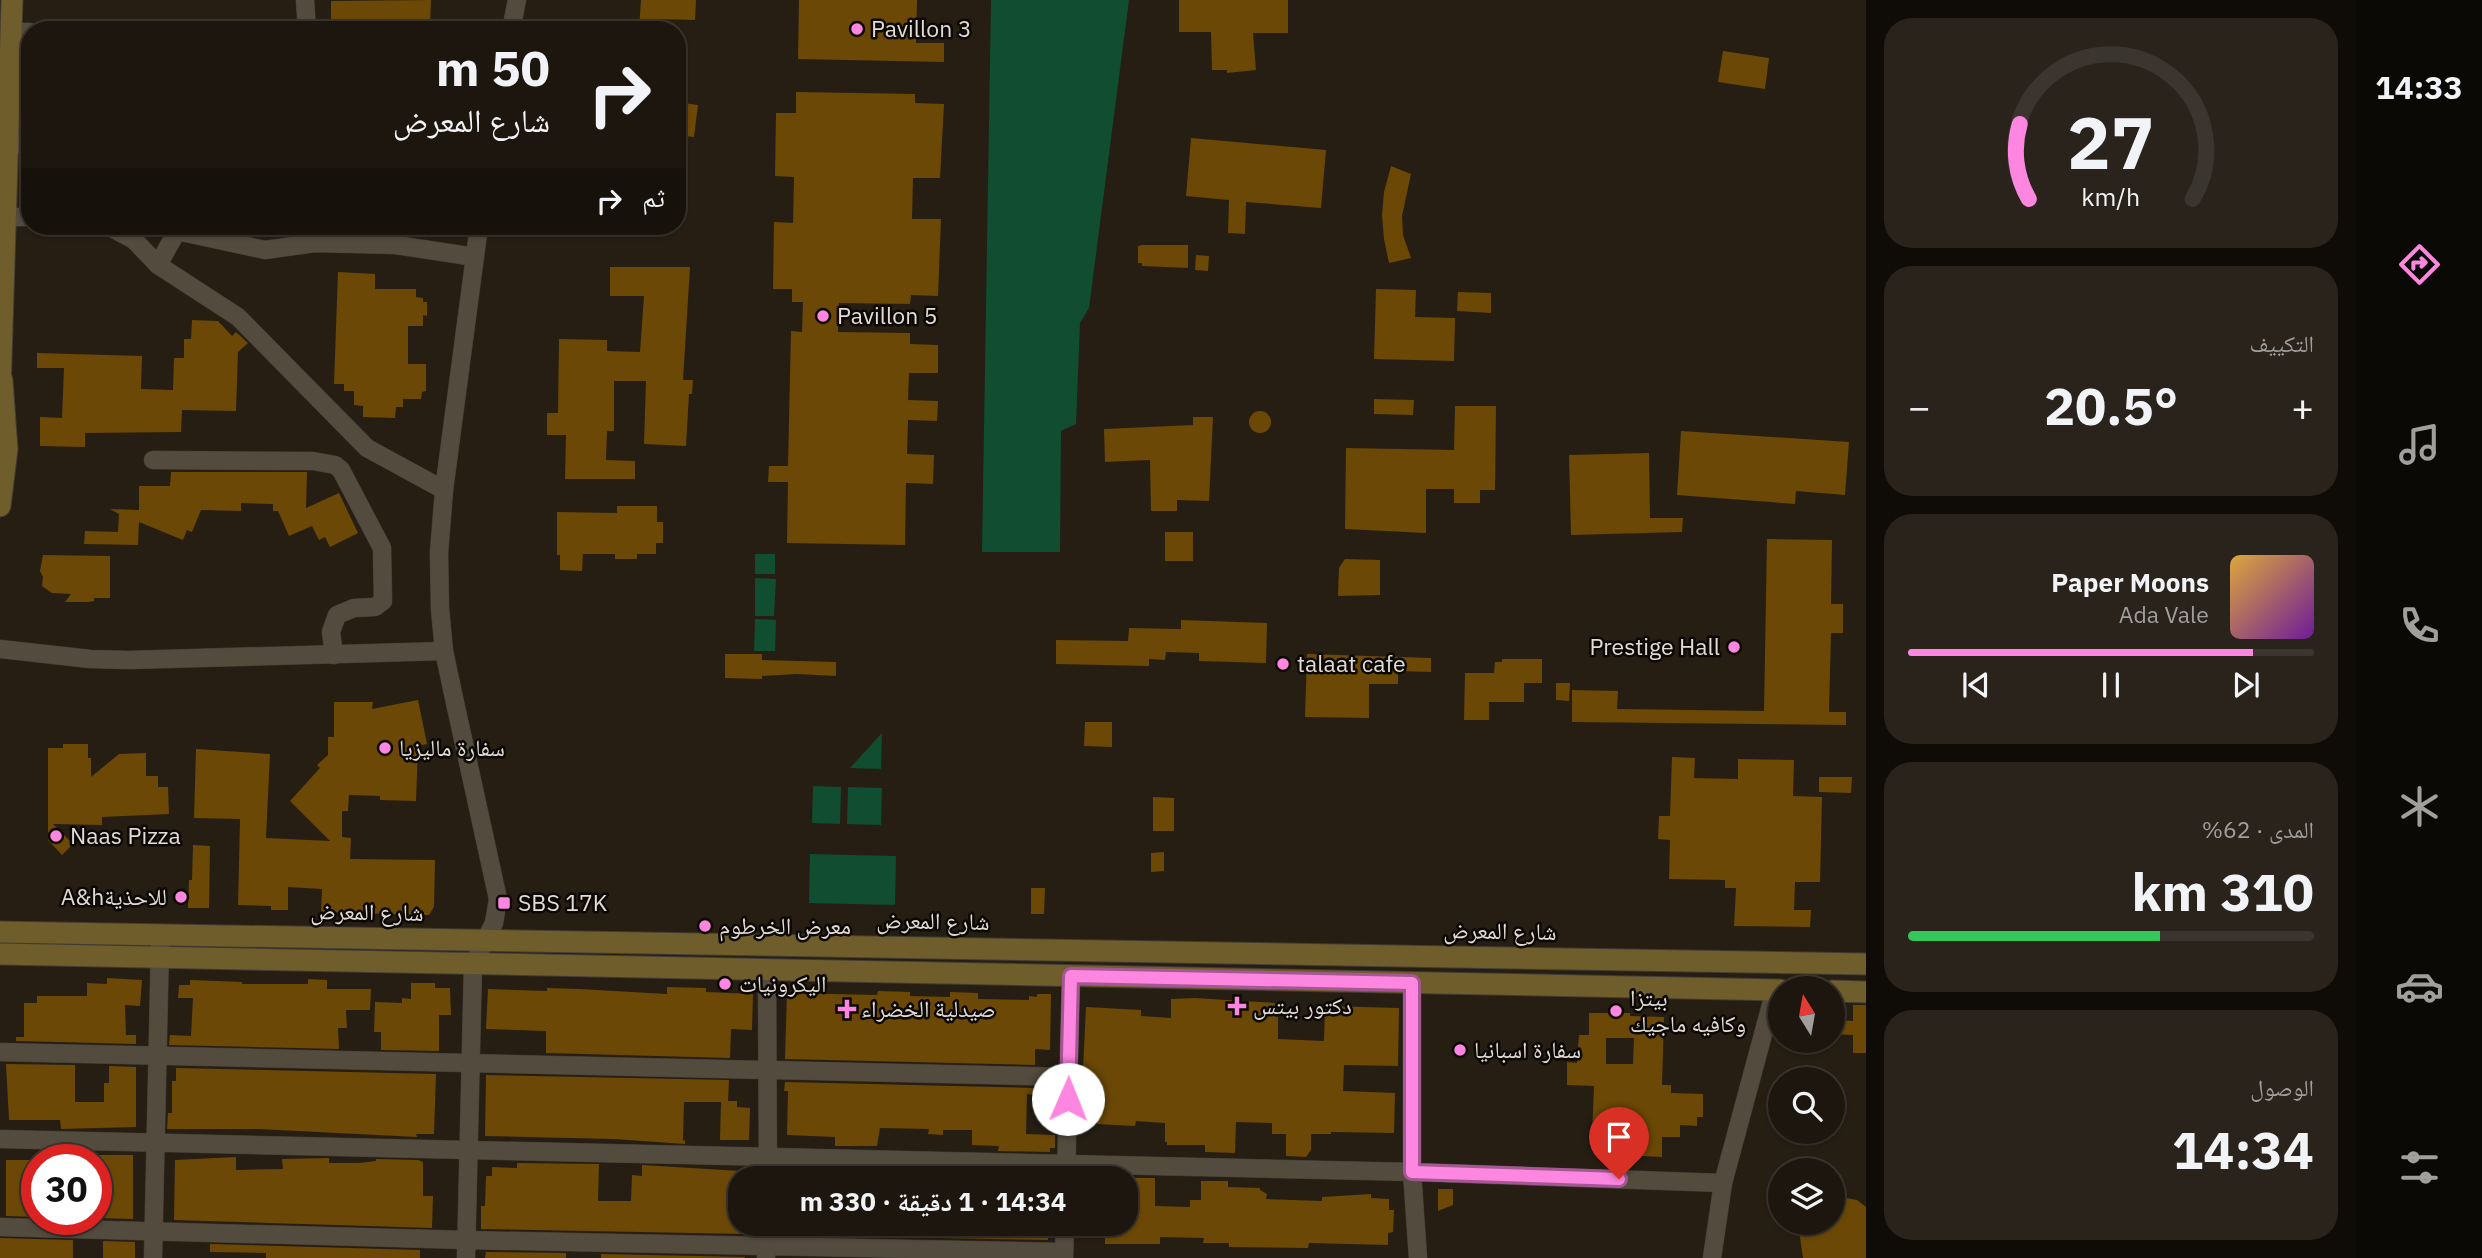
<!DOCTYPE html>
<html lang="ar">
<head>
<meta charset="utf-8">
<style>
  :root { --surface:#1c160e; --page:#29231c; --text:#f1f3f6; --muted:#a09f9e; --line:#3a352e; --accent:#fd86e1 }
  body { margin:0; font-family:"IBM Plex Sans","Noto Naskh Arabic",sans-serif; background:var(--page); color:var(--text); direction:rtl; height:100vh; display:flex; flex-direction:column; font-size:26px; white-space:nowrap }
  * { box-sizing:border-box; margin:0 }
  p { font-size:23px; color:var(--muted) }
  .icon { flex:none; width:38px; height:38px; fill:none; stroke:currentColor; stroke-width:2; stroke-linecap:round; stroke-linejoin:round }
  .map { position:relative; flex:1; overflow:hidden; direction:ltr }
  .drawer { display:flex; flex-direction:column; gap:18px; padding:18px; background:#0f0c08; width:490px }
  .drawer>* { flex:none }
  .top-card { position:absolute; left:21px; top:21px; width:665px; height:214px; border-radius:28px; box-shadow:0 2px 5px #0004,0 0 0 2px var(--line); direction:rtl; background:#1c160e; color:var(--text); overflow:hidden }
  .needle { width:46px; rotate:349deg }
  .buttons { position:absolute; left:1768px; top:976px; display:grid; gap:14px }
  .buttons a { display:grid; place-items:center; width:77px; height:77px; border-radius:50%; background:var(--surface); box-shadow:0 2px 5px #0004,0 0 0 2px var(--line); font-size:35px }
  .speed { position:absolute; left:21px; top:1144px; display:flex; gap:14px; font-size:35px; font-weight:700; text-align:center }
  .speed>* { display:grid; place-content:center; width:91px; height:91px; border-radius:50%; background:var(--surface); box-shadow:0 2px 5px #0004,0 0 0 2px var(--line); line-height:1 }
  .speed .limit { border:10px solid #d22; background:#fff; color:#111 }
  .pin { position:absolute; display:grid; place-items:center; width:60px; height:60px; color:#fff; margin:-72px -30px; border-radius:50% 50% 50% 0; rotate:-45deg; box-shadow:0 0 7px #0007 }
  .pin .icon { rotate:45deg }
  .me { position:absolute; width:77px; margin:-38px; rotate:1deg; stroke-linejoin:round; filter:drop-shadow(0 0 5px #0008) }
  .turn { display:flex; align-items:center; gap:24px; height:147px; padding:0 21px; font-size:32px }
  .turn .icon { width:91px; height:91px; stroke-width:2.5 }
  .turn b { display:block; font-size:49px; line-height:60px }
  .then { display:flex; align-items:center; height:66px; padding:0 21px; background:#0003; gap:14px; font-size:26px }
  .big { font-size:52px; font-weight:700; line-height:1.1 }
  .drawer .card { flex:1; display:flex; flex-direction:column; justify-content:center; gap:10px; min-width:0; padding:0 24px; border-radius:28px; background:var(--page) }
  .drawer .dial { align-items:center; gap:0 }
  .dial svg { height:182px; overflow:visible; fill:none; stroke:var(--line); stroke-width:7; stroke-linecap:round; text-anchor:middle }
  .dial text { fill:var(--text); stroke:none }
  .song { display:flex; align-items:center; gap:21px }
  .cover { width:84px; height:84px; border-radius:10px; background:linear-gradient(135deg,hsl(40 70% 55%),hsl(280 70% 35%)) }
  .played { height:7px; border-radius:4px; background:linear-gradient(90deg,var(--accent) 85%,var(--line) 85%) }
  .keys { display:flex; justify-content:space-around; direction:ltr }
  .heat { display:flex; justify-content:space-between; align-items:center; font-size:38px; direction:ltr }
  .charge { height:10px; border-radius:5px; background:linear-gradient(90deg,#34c759 62%,var(--line) 0) }
  .trip { position:absolute; left:728px; top:1166px; width:410px; height:70px; border-radius:28px; background:var(--surface); box-shadow:0 2px 5px #0004,0 0 0 2px var(--line); font-weight:700; line-height:70px; text-align:center; direction:rtl }
  main { display:flex; flex:1; min-height:0 }
  .dock { display:flex; flex-direction:column; width:126px; justify-content:space-around; align-items:center; background:#0b0906; color:var(--muted) }
  .dock .icon { width:49px; height:49px }
  .dock .current { color:var(--accent) }
  .dock b { font-size:32px; color:var(--text) }
  .map>svg:first-child { display:block }
</style>
</head>
<body>
<main>
<nav class="dock">
<b>14:33</b>
<svg class="icon current" aria-label="directions" viewBox="0 0 24 24"><path d="M12 3l9 9-9 9-9-9zM9 14v-3h6M13 9l2 2-2 2"/></svg>
<svg class="icon" aria-label="music" viewBox="0 0 24 24"><path d="M9 18V5l10-2v13"/><circle cx="6" cy="18" r="3"/><circle cx="16" cy="16" r="3"/></svg>
<svg class="icon" aria-label="phone" viewBox="0 0 24 24"><path d="M5 4h4l2 5-3 2q2 4 5 5l2-3 5 2v4C11 20 4 13 5 4z"/></svg>
<svg class="icon" aria-label="climate" viewBox="0 0 24 24"><path d="M12 3v18M4 7l16 10M4 17L20 7"/></svg>
<svg class="icon" aria-label="car" viewBox="0 0 24 24"><path d="M5 17H2v-5l4-1 3-4h7l3 4 3 1v5h-3M9 17h6M6 11h13"/><circle cx="7" cy="17" r="2"/><circle cx="17" cy="17" r="2"/></svg>
<svg class="icon" aria-label="filters" viewBox="0 0 24 24"><path d="M4 7h16M4 17h16"/><circle cx="9" cy="7" r="2"/><circle cx="15" cy="17" r="2"/></svg>
</nav>
<section class="drawer">
<div class="card dial"><svg viewBox="0 0 100 80">
<path d="M14 69A42 42 0 1 1 86 69"/>
<path d="M14 69A42 42 0 0 1 10 36" stroke="#fd86e1"/>
<text x="50" y="56" font-size="32" font-weight="700">27</text>
<text x="50" y="72" font-size="11">km/h</text>
</svg></div>
<div class="card"><p>التكييف</p>
<div class="heat"><a>−</a><b class="big">20.5°</b><a>+</a></div>
</div>
<div class="card">
<div class="song"><i class="cover"></i><div><b>Paper Moons</b><p>Ada Vale</p></div></div>
<div class="played"></div>
<div class="keys"><svg class="icon" aria-label="previous" viewBox="0 0 24 24"><path d="M18 5L8 12l10 7zM5 5v14"/></svg><svg class="icon" aria-label="pause" viewBox="0 0 24 24"><path d="M8 5v14M16 5v14"/></svg><svg class="icon" aria-label="next" viewBox="0 0 24 24"><path d="M6 5l10 7-10 7zM19 5v14"/></svg></div>
</div>
<div class="card"><p>المدى · 62%</p><b class="big">310 km</b><div class="charge"></div></div>
<div class="card"><p>الوصول</p><b class="big">14:34</b></div>
</section>
<div class="map">
<svg width="1866" height="1258" viewBox="0 0 1866 1258">
  <rect width="100%" height="100%" fill="#261e13"/>
  <g fill="#114d30">
    <polygon points="991,0 1129,0 1089,308 1080,323 1076,424 1061,431 1060,552 982,552"/>
    <rect x="755" y="554" width="20" height="20"/>
    <polygon points="755,578 776,579 774,616 755,616"/>
    <polygon points="755,619 776,620 775,651 754,651"/>
    <polygon points="882,733 881,769 850,768"/>
    <polygon points="813,786 841,787 840,824 812,823"/>
    <polygon points="848,787 882,788 881,825 847,824"/>
    <polygon points="810,854 896,856 895,905 809,903"/>
  </g>
  <g fill="#6b4805" fill-rule="evenodd">
    <polygon points="431,0 430,24 331,24 331,1"/>
    <polygon points="641,0 696,0 695,20 655,19 655,30 639,30"/>
    <polygon points="799,0 917,0 916,43 944,43 944,62 798,59"/>
    <polygon points="1179,0 1288,0 1288,33 1253,33 1256,70 1227,73 1227,70 1212,70 1211,32 1179,32"/>
    <polygon points="1723,51 1769,58 1765,89 1718,82"/>
    <polygon points="796,92 915,94 915,103 944,104 940,178 913,178 912,219 941,219 938,296 911,295 910,304 839,303 838,332 910,333 910,344 938,345 938,373 909,373 908,400 938,401 937,421 908,420 907,454 934,455 933,484 906,483 905,545 787,543 788,482 768,482 769,466 788,466 791,331 802,332 803,302 792,302 792,289 773,289 774,222 793,223 794,177 775,176 776,113 796,113"/>
    <polygon points="677,102 698,105 694,137 677,135"/>
    <polygon points="1191,138 1326,150 1321,208 1246,202 1245,234 1228,233 1229,200 1186,196"/>
    <polygon points="1391,166 1411,174 1402,216 1403,235 1411,258 1389,263 1384,239 1382,215 1384,192"/>
    <polygon points="1142,245 1188,245 1188,268 1142,266 1142,263 1138,263 1138,246"/>
    <polygon points="1196,255 1209,256 1208,271 1195,270"/>
    <polygon points="610,267 690,267 683,380 693,380 692,394 689,394 686,446 644,444 646,381 614,381 614,431 607,431 606,460 635,461 635,479 565,479 566,435 547,435 547,413 558,413 559,339 607,340 607,351 640,352 644,296 610,296"/>
    <polygon points="338,272 375,274 375,289 416,289 416,297 423,298 423,302 427,302 427,316 423,315 423,326 408,326 408,364 426,364 426,391 422,392 421,399 403,399 403,407 396,407 395,418 363,417 363,406 354,405 354,391 344,391 344,384 334,384"/>
    <polygon points="1376,289 1416,290 1415,317 1455,318 1454,361 1374,359"/>
    <polygon points="1458,292 1491,293 1491,313 1457,311"/>
    <polygon points="192,320 218,321 232,336 236,332 248,343 238,352 236,411 182,410 181,432 85,433 85,447 40,446 40,417 62,418 64,368 37,368 37,353 142,356 141,389 173,390 174,358 184,358 184,339 191,339"/>
    <polygon points="1374,399 1414,400 1413,415 1374,414"/>
    <polygon points="1455,406 1496,406 1495,490 1480,490 1480,503 1454,503 1454,489 1426,489 1426,533 1345,529 1346,448 1454,450"/>
    <circle cx="1260" cy="422" r="11"/>
    <polygon points="1193,417 1213,417 1209,501 1177,500 1177,511 1151,511 1150,460 1105,462 1104,429 1193,425"/>
    <polygon points="1681,431 1849,442 1845,495 1796,491 1795,504 1677,495"/>
    <polygon points="1649,453 1650,518 1683,518 1682,532 1571,535 1569,455"/>
    <polygon points="171,472 307,472 306,508 339,493 358,533 330,547 325,537 319,540 312,526 289,536 278,511 273,511 273,504 241,503 241,511 201,510 192,532 187,530 183,540 139,522 138,545 84,544 85,531 118,532 119,514 110,509 139,510 139,486 170,486"/>
    <polygon points="617,506 657,506 657,522 663,522 663,543 656,543 656,554 637,554 637,559 615,559 615,554 583,554 582,571 560,570 560,555 557,555 557,512 617,513"/>
    <rect x="1165" y="532" width="28" height="29"/>
    <polygon points="1767,539 1832,540 1831,604 1843,604 1843,633 1831,633 1829,712 1846,712 1846,725 1572,722 1572,690 1618,691 1617,709 1764,711"/>
    <polygon points="43,555 110,556 110,598 94,598 94,601 88,602 65,602 71,594 52,593 42,586 43,577 40,571"/>
    <polygon points="1345,559 1380,560 1380,595 1338,596 1339,568"/>
    <polygon points="1181,620 1267,623 1266,663 1199,661 1199,653 1166,652 1165,660 1149,659 1149,666 1056,664 1056,640 1128,641 1129,628 1181,629"/>
    <polygon points="725,654 762,654 762,660 836,662 836,676 797,674 762,676 762,679 725,678"/>
    <polygon points="1307,654 1431,658 1431,672 1398,671 1398,684 1369,684 1369,718 1305,717"/>
    <polygon points="1502,659 1542,659 1542,683 1524,683 1524,702 1489,702 1489,720 1464,720 1465,673 1494,673 1495,662 1502,662"/>
    <polygon points="1556,683 1570,683 1569,701 1556,700"/>
    <polygon points="418,700 427,744 418,746 416,801 380,800 380,796 349,795 348,811 342,811 342,837 351,838 350,859 435,860 434,907 429,915 321,912 322,889 288,887 288,910 271,910 271,906 238,905 240,819 194,818 196,749 270,754 266,838 330,841 290,801 320,768 317,765 328,755 328,737 334,737 334,702 373,702 372,709"/>
    <polygon points="1085,722 1112,722 1112,747 1084,746"/>
    <polygon points="63,744 88,744 88,758 91,758 91,777 119,754 146,753 146,776 158,776 158,787 168,787 169,814 102,817 102,825 53,824 73,844 62,855 48,840 48,748 63,748"/>
    <polygon points="1672,757 1695,758 1694,778 1738,779 1738,759 1794,760 1793,796 1822,797 1820,882 1795,882 1794,910 1811,910 1810,927 1734,926 1736,888 1725,888 1725,880 1669,879 1670,840 1658,839 1659,816 1670,816"/>
    <polygon points="1819,777 1852,777 1851,793 1819,792"/>
    <polygon points="1153,797 1174,798 1174,831 1153,831"/>
    <polygon points="193,845 210,846 209,908 188,908 189,880 192,880"/>
    <polygon points="1164,852 1164,871 1151,872 1151,853"/>
    <polygon points="1031,888 1045,888 1044,914 1031,914"/>
    <polygon points="107,978 142,980 140,1006 125,1005 126,1035 136,1035 136,1044 16,1041 16,1037 24,1037 24,1003 37,1003 37,996 87,996 87,983 107,984"/>
    <polygon points="308,979 327,980 327,989 371,989 370,1010 346,1010 347,1028 338,1028 339,1049 169,1045 170,1035 191,1036 193,998 178,998 179,985 190,985 190,980 242,982 242,984 308,984"/>
    <polygon points="411,983 435,983 435,988 450,988 451,1015 439,1015 439,1051 381,1050 381,1032 374,1032 375,1002 402,1003 402,998 411,999"/>
    <polygon points="667,987 706,988 706,992 753,994 752,1030 731,1029 730,1058 546,1053 546,1031 486,1029 488,989 547,991 547,988 579,989 667,994"/>
    <polygon points="878,991 910,992 910,996 950,997 950,992 978,993 978,999 1029,1000 1029,996 1037,997 1037,994 1051,994 1050,1050 1035,1049 1035,1065 785,1059 787,993 877,995"/>
    <polygon points="1195,998 1275,1003 1275,1008 1278,1008 1278,1039 1324,1041 1325,1006 1399,1008 1398,1066 1344,1065 1343,1091 1395,1093 1394,1133 1331,1132 1331,1134 1311,1134 1311,1150 1306,1157 1286,1156 1286,1134 1272,1134 1272,1123 1236,1122 1235,1153 1205,1152 1205,1145 1167,1145 1167,1142 1165,1142 1165,1123 1136,1121 1135,1126 1097,1124 1097,1119 1087,1119 1087,1110 1084,1110 1086,1070 1083,1070 1086,1007 1141,1010 1141,1016 1171,1018 1171,999"/>
    <polygon points="1853,1005 1866,1005 1866,1053 1853,1053 1853,1035 1832,1034 1832,1020 1853,1021"/>
    <path d="M1589,1013h41v3l34,1 -2,68h9v8l32,1v23h-6v9l-17,-1v12h-18v20l-20,-1v-19l-50,-1 2,-50 -27,-1v-23l10,1 2,-28h10zM1606,1038h28l-1,26h-27z"/>
    <polygon points="6,1064 75,1065 75,1102 104,1102 104,1083 109,1083 109,1066 136,1067 136,1127 61,1129 60,1120 9,1120"/>
    <polygon points="176,1068 436,1074 434,1134 416,1134 417,1137 258,1129 167,1129 168,1113 172,1113 172,1081 176,1081"/>
    <polygon points="486,1075 729,1080 728,1101 737,1101 737,1107 750,1108 749,1140 720,1140 721,1102 684,1102 683,1141 685,1140 685,1144 614,1139 485,1136"/>
    <polygon points="785,1082 1034,1088 1034,1095 1027,1094 1026,1134 1055,1135 1055,1148 1050,1148 1050,1152 998,1151 999,1146 972,1145 972,1130 943,1130 943,1135 928,1134 929,1129 880,1128 877,1146 835,1146 835,1137 787,1135 788,1091 784,1091"/>
    <polygon points="96,1155 133,1155 133,1219 96,1218"/>
    <polygon points="236,1157 236,1170 283,1169 282,1159 329,1158 329,1163 359,1163 376,1161 376,1159 418,1160 423,1162 423,1196 433,1196 432,1228 174,1220 175,1160"/>
    <polygon points="6,1160 37,1160 37,1217 6,1216"/>
    <polygon points="517,1163 599,1164 598,1201 631,1201 632,1175 642,1176 642,1165 740,1171 740,1223 745,1223 745,1234 481,1229 481,1206 485,1206 486,1176 492,1176 492,1167 517,1168"/>
    <polygon points="998,1174 1049,1175 1049,1178 998,1178"/>
    <polygon points="1127,1178 1155,1178 1155,1206 1190,1207 1190,1200 1201,1200 1201,1181 1228,1181 1228,1187 1260,1188 1260,1190 1267,1194 1266,1199 1322,1201 1322,1197 1371,1194 1371,1198 1389,1199 1389,1210 1394,1210 1393,1232 1388,1233 1388,1245 1309,1243 1308,1248 1229,1247 1229,1243 1203,1243 1204,1238 1160,1237 1160,1244 1105,1244 1105,1237 1081,1236 1081,1223 1126,1223"/>
    <polygon points="1438,1189 1453,1189 1453,1205 1438,1211"/>
    <polygon points="1832,1197 1842,1204 1846,1198 1857,1200 1866,1207 1866,1258 1803,1258 1798,1223 1832,1223"/>
    <polygon points="784,1223 859,1226 859,1223 1044,1223 1048,1224 1048,1240 784,1235"/>
    <polygon points="0,1238 73,1240 73,1258 0,1258"/>
    <polygon points="103,1241 135,1242 135,1258 103,1258"/>
    <polygon points="210,1244 420,1250 420,1258 266,1258 266,1253 210,1252"/>
    <polygon points="486,1252 566,1253 566,1258 485,1258"/>
    <polygon points="601,1254 745,1257 745,1258 601,1258"/>
  </g>
  <g fill="none" stroke-linecap="round" stroke-linejoin="round">
    <g stroke="#413b34" stroke-width="19">
      <g id="street">
        <polyline points="305,0 307,30"/>
        <polyline points="211,30 307,29"/>
        <polyline points="511,30 517,0"/>
        <polyline points="11,32 30,32"/>
        <polyline points="8,144 30,144"/>
        <polyline points="6,217 30,217"/>
        <polyline points="108,226 134,240 158,265 238,317 367,448 444,490"/>
        <polyline points="177,231 265,250 315,243 396,245 475,257"/>
        <polyline points="158,265 177,231 178,226"/>
        <polyline points="153,460 313,461 335,465 341,470 382,548 383,601 375,607 354,608 337,615 331,632 334,655"/>
        <polyline points="0,649 90,659 129,660 444,651"/>
        <polyline points="767,970 768,1178"/>
        <polyline points="1412,983 1412,1172 1418,1258"/>
        <polyline points="0,1052 1068,1077"/>
        <polyline points="0,1139 1412,1172 1723,1183"/>
        <polyline points="1066,1178 1071,976"/>
        <polyline points="0,1227 466,1240 1064,1252"/>
        <polyline points="153,1258 160,945"/>
        <polyline points="466,1258 473,964 494,923 498,899 454,698 444,651 440,609 439,553 444,490 479,226"/>
        <polyline points="766,1258 767,1223"/>
        <polyline points="1064,1258 1065,1223"/>
        <polyline points="1712,1258 1723,1183 1775,990"/>
      </g>
    </g>
    <g stroke="#413b34" stroke-width="23">
      <g id="secondary">
        <polyline points="0,393 12,0"/>
        <polyline points="0,506 7,449 2,380"/>
        <polyline points="0,932 1866,964"/>
        <polyline points="0,954 1780,990"/>
        <polyline points="1832,991 1866,992"/>
      </g>
    </g>
    <use href="#street" stroke="#534b3e" stroke-width="18"/>
    <use href="#secondary" stroke="#6f5d2c" stroke-width="21"/>
  </g>
  <g fill="none" stroke-linecap="round" stroke-linejoin="round">
    <g stroke="#a45792" stroke-width="18">
      <polyline id="route" points="1068,1099 1071,976 1412,983 1412,1172 1619,1179"/>
    </g>
    <use href="#route" stroke="#fd86e1" stroke-width="12"/>
  </g>
  <g fill="#fd86e1" stroke="#0c0805" stroke-width="2.5">
    <circle cx="857" cy="29" r="7"/>
    <circle cx="823" cy="316" r="7"/>
    <circle cx="1734" cy="647" r="7"/>
    <circle cx="1283" cy="664" r="7"/>
    <circle cx="385" cy="748" r="7"/>
    <circle cx="56" cy="836" r="7"/>
    <circle cx="181" cy="897" r="7"/>
    <rect x="497" y="896" width="14" height="14" rx="3.5"/>
    <circle cx="705" cy="926" r="7"/>
    <circle cx="725" cy="984" r="7"/>
    <path d="M1233.5 995.5h7v7h7v7h-7v7h-7v-7h-7v-7h7z"/>
    <path d="M843.5 998.5h7v7h7v7h-7v7h-7v-7h-7v-7h7z"/>
    <circle cx="1616" cy="1011" r="7"/>
    <circle cx="1460" cy="1050" r="7"/>
  </g>
  <g text-anchor="middle" stroke-width="5" stroke-linejoin="round" paint-order="stroke">
    <g font-size="23" fill="#e1dbd4" stroke="#0c0805" text-anchor="start">
      <text x="871" y="37">Pavillon 3</text>
      <text x="837" y="324">Pavillon 5</text>
      <text x="1720" y="655" text-anchor="end">Prestige Hall</text>
      <text x="1297" y="672">talaat cafe</text>
      <text x="399" y="756">سفارة ماليزيا</text>
      <text x="70" y="844">Naas Pizza</text>
      <text x="167" y="905" text-anchor="end">A&amp;hللاحذية</text>
      <text x="518" y="911">SBS 17K</text>
      <text x="719" y="934">معرض الخرطوم</text>
      <text x="739" y="992">اليكرونيات</text>
      <text x="1630" y="1006">بيتزا<tspan x="1630" dy="26">وكافيه ماجيك</tspan></text>
      <text x="1253" y="1014">دكتور بيتس</text>
      <text x="861" y="1017">صيدلية الخضراء</text>
      <text x="1474" y="1058">سفارة اسبانيا</text>
    </g>
    <g font-size="23" fill="#e1dbd4" stroke="#0c0805">
      <text transform="translate(367 912) rotate(1)" y="8">شارع المعرض</text>
      <text transform="translate(933 921) rotate(1)" y="8">شارع المعرض</text>
      <text transform="translate(1500 931) rotate(1)" y="8">شارع المعرض</text>
    </g>
  </g>
</svg>
<div class="buttons">
<a><svg class="needle" viewBox="-14 -14 28 28"><path d="M0-13l5 13h-10z" fill="#e53935"/><path d="M0 13l5-13h-10z" fill="#a09f9e"/></svg></a>
<a><svg class="icon" aria-label="search" viewBox="0 0 24 24"><circle cx="10" cy="10" r="6"/><path d="M15 15l6 6"/></svg></a>
<a><svg class="icon" aria-label="layers" viewBox="0 0 24 24"><path d="M12 4l9 5-9 5-9-5zM3 14l9 5 9-5"/></svg></a>
</div>
<div class="speed"><div class="limit">30</div></div>
<div class="pin" style="left:1619px;top:1179px;background:#d93025"><svg class="icon" aria-label="arrive" viewBox="0 0 24 24"><path d="M6 21V4h12l-3 4 3 4H6"/></svg></div>
<svg class="me" style="left:1068px;top:1099px" viewBox="-20 -20 40 40"><circle r="19" fill="#fff"/><path d="M0-13L10 11 0 6-10 11z" fill="#fd86e1"/></svg>
<div class="trip">14:34 · 1 دقيقة · 330 m</div>
<div class="top-card">
<div class="turn"><svg class="icon" aria-label="right" viewBox="0 0 24 24"><path d="M7 20v-9h11M14 6l5 5-5 5"/></svg><div><b>50 m</b>شارع المعرض</div></div>
<div class="then">ثم<svg class="icon" aria-label="right" viewBox="0 0 24 24"><path d="M7 20v-9h11M14 6l5 5-5 5"/></svg></div>
</div>
</div>
</main>
</body>
</html>
